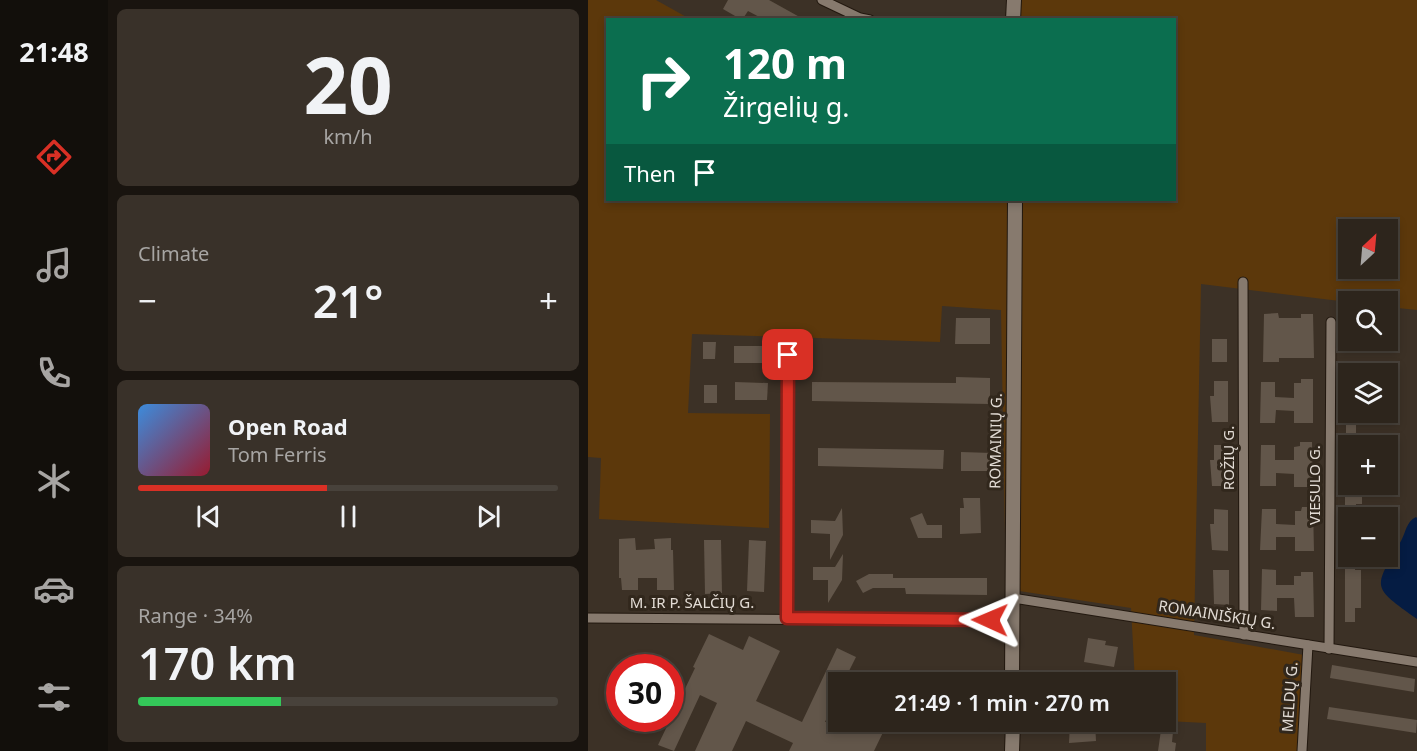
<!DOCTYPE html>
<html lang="en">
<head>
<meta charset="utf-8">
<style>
  :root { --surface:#2d251c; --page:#393129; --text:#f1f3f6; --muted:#a7a5a3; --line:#48423b; --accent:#d93025 }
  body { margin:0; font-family:"Noto Sans",sans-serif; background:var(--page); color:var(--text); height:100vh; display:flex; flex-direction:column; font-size:22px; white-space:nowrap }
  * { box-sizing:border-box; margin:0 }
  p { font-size:20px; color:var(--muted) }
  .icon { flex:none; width:33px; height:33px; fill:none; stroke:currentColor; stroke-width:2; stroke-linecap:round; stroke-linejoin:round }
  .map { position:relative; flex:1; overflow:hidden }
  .panel { display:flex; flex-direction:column; gap:9px; padding:9px; background:#19140f; width:480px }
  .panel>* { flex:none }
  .top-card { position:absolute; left:18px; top:18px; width:570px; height:183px; border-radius:0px; box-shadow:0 3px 9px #0003,0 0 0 2px var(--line); background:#0b6e4f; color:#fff; overflow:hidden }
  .needle { width:39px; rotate:26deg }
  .tools { position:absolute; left:750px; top:219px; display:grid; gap:12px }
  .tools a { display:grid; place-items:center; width:60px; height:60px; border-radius:0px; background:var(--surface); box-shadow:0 3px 9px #0003,0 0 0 2px var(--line); font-size:30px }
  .speed { position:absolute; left:18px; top:654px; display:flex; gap:12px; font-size:30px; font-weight:700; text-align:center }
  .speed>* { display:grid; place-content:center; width:78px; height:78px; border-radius:50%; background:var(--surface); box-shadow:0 3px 9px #0003,0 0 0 2px var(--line); line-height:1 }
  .speed .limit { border:9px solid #d22; background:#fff; color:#111 }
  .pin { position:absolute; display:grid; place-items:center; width:51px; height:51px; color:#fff; margin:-26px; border-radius:12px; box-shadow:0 3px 9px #0006 }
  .me { position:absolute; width:66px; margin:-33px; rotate:271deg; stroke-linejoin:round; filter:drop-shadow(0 0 4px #0008) }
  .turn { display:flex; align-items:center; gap:21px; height:126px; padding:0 18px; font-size:27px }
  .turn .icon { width:78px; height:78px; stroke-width:2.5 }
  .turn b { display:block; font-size:42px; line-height:51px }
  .then { display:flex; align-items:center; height:57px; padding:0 18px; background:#0003; gap:12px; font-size:22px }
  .big { font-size:45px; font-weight:600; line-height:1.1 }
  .panel .tile { flex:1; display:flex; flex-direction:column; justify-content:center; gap:9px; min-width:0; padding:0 21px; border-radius:9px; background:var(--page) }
  .panel .dial { align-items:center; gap:0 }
  .dial b { font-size:78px; line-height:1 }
  .song { display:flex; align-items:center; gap:18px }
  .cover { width:72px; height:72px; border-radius:9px; background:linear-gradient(135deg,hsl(210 70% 55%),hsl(350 70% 35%)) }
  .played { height:6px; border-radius:3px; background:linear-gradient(90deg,var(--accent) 45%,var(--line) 45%) }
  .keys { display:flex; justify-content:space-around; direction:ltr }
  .heat { display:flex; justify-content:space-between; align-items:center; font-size:33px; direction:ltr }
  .charge { height:9px; border-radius:4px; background:linear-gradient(90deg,#34c759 34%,var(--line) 0) }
  .trip { position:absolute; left:240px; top:672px; width:348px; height:60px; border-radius:0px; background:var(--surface); box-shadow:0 3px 9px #0003,0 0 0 2px var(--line); font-weight:600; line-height:60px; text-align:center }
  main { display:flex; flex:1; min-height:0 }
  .tabs { display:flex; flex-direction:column; width:108px; justify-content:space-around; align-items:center; background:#120f0b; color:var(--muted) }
  .tabs .icon { width:42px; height:42px }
  .tabs .selected { color:var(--accent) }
  .tabs b { font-size:27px; color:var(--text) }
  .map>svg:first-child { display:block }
</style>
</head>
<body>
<main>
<nav class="tabs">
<b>21:48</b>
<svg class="icon selected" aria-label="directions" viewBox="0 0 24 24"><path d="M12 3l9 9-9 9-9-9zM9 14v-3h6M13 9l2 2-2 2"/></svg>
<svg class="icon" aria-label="music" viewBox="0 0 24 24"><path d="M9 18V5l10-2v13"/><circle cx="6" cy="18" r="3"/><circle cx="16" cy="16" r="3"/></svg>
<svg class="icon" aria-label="phone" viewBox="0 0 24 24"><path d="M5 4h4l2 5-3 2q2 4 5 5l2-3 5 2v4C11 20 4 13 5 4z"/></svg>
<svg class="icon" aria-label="climate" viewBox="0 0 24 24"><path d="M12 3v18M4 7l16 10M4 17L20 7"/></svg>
<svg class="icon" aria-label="car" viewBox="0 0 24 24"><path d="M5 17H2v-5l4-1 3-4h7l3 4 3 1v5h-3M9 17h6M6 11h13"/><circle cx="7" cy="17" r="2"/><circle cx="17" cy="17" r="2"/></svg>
<svg class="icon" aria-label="filters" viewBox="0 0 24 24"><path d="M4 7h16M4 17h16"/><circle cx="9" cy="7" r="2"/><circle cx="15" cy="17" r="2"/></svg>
</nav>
<section class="panel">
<div class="tile dial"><b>20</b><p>km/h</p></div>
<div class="tile"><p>Climate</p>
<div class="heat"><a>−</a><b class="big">21°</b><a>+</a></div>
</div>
<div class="tile">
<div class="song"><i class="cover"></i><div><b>Open Road</b><p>Tom Ferris</p></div></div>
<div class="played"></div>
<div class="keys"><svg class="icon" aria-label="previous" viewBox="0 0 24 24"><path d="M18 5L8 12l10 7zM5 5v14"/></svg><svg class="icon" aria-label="pause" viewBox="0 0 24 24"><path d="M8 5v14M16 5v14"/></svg><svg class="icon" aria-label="next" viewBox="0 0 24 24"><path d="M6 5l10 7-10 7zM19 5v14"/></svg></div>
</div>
<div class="tile"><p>Range · 34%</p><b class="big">170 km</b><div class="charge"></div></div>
</section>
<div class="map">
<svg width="829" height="751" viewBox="0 0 829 751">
  <rect width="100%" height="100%" fill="#3c3126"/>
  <path fill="#5c380b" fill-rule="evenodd" d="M0,0h68l34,19 -82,1v180h397l6,3 1,-3h162v-180l-161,-1 1,-19h403v310l-29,-3v-5h-40l-147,-18 -7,351 110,20 -7,96h-91v-28l-40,-2v-39h-31l-4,-74 -125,-19 -5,-279 -59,-4 -2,36 -248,-8 -4,79 82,1 -1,114 -170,-9 2,-61 -13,-1zM760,230h40v38h-40z"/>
  <path fill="#051c43" d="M828,517l1,1v101c-46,-33 -44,-30 -16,-78 5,-9 5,-19 15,-24z"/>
  <g fill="#62564a">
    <polygon points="140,0 181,0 217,20 177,20 160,11 154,20 135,9"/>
    <polygon points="690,313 691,318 713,318 713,314 725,314 726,358 691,358 691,362 675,362 676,314"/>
    <polygon points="368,318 402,318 402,344 367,344"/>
    <rect x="624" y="339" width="15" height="23"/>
    <polygon points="115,342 128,342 127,359 115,359"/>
    <rect x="146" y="346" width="31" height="17"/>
    <polygon points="368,377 402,378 402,404 224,401 224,382 368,383"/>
    <polygon points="713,379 725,379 725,423 706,423 706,411 688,410 687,423 672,423 673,382 687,382 687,397 706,398 706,383 713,383"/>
    <polygon points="626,381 640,381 640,422 624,422 622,396 626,396"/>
    <polygon points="147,382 180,383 179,400 147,400"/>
    <rect x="116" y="385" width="13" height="18"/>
    <rect x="758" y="412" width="10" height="22"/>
    <polygon points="712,442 724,442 725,487 706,487 706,474 688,473 688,486 672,486 673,445 687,445 687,460 706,460 706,447 712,446"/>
    <polygon points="626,445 640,445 640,486 624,486 622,460 626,460"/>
    <polygon points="230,448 356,450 355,469 230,466"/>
    <polygon points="373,452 404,453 403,471 373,471"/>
    <polygon points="757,490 774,490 774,504 768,504 768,517 757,517"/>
    <polygon points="375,498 392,498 393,533 372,534 372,508 376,508"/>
    <polygon points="714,507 725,507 726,551 707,551 707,537 688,537 688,550 672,550 674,509 688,509 688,524 707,525 707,511 713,511"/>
    <polygon points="254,508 255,535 242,560 242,534 223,533 223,520 247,521"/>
    <polygon points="626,509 640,510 640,551 624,550 622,524 626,524"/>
    <polygon points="334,513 339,525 354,525 354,538 330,538 322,518"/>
    <polygon points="47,538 48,550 67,549 66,539 83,538 83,550 85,550 86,590 69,590 69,578 50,578 50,590 34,590 33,578 31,578 31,539"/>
    <polygon points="116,540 133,540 134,593 117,594"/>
    <polygon points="161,540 178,541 176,592 159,591"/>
    <polygon points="255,554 254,580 240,603 240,580 225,580 225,567 247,567"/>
    <polygon points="757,556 767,556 767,570 773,570 773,608 767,608 767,622 757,622"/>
    <polygon points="674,569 688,570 688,585 706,585 706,576 713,576 713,572 725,572 726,617 707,617 706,598 689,598 689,611 673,610"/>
    <polygon points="625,570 641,570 641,605 626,604"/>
    <polygon points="281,574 305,574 305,578 399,578 399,595 318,594 317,588 285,588 275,593 268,581"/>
    <polygon points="121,634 155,650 161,636 192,651 168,701 214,722 249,648 268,657 259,675 275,682 250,682 250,693 237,722 300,722 286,751 201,751 205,743 158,721 144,751 107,751 129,703 112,695 86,751 70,745 107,668 105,667"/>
    <polygon points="500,638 518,641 517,645 530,647 526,667 496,662"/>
    <polygon points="744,665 827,679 826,692 742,678"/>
    <polygon points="741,707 829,720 828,733 739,719"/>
    <polygon points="482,722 507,722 508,741 481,743"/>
    <polygon points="573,730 585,732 584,742 588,743 587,751 570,751"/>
  </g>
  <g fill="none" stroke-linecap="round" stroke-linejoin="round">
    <g stroke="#22180f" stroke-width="11">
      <g id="minor">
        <polyline points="234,0 272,18 282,20"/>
        <polyline points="655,282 656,635"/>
        <polyline points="425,598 829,662"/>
        <polyline points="0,618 425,621"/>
        <polyline points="199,618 200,355"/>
        <polyline points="741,649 743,322"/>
        <polyline points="714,751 720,645"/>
      </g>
    </g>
    <g stroke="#22180f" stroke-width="16">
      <g id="secondary">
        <polyline points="425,20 426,0"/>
        <polyline points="424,682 427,200"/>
        <polyline points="424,751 425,722"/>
      </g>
    </g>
    <use href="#minor" stroke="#877a6e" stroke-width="9"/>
    <use href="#secondary" stroke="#877a6e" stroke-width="14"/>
  </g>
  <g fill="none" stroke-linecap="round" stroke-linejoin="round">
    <g stroke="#8d1f18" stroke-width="15">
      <polyline id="route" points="200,355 199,618 402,620"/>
    </g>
    <use href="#route" stroke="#d93025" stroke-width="10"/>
  </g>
  <g text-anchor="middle" stroke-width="6" stroke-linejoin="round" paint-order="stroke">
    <g font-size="15" fill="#e3dcd5" stroke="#31271c">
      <text transform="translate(408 441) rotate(-89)" y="5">ROMAINIŲ G.</text>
      <text transform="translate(641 458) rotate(-90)" y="5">ROŽIŲ G.</text>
      <text transform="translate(727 485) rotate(-90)" y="5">VIESULO G.</text>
      <text x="104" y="608">M. IR P. ŠALČIŲ G.</text>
      <text transform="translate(629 615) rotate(9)" y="5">ROMAINIŠKIŲ G.</text>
      <text transform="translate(702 697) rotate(-86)" y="5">MELDŲ G.</text>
    </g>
  </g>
</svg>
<div class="tools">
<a><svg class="needle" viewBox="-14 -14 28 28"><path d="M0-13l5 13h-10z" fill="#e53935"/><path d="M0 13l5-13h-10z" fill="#a7a5a3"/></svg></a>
<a><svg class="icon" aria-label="search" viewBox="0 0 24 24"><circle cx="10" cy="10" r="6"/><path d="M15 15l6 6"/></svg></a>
<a><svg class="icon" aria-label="layers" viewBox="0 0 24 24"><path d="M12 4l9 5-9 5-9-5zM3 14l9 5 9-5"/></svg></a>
<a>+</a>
<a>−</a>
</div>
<div class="speed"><div class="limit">30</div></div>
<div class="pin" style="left:200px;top:355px;background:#d93025"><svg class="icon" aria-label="arrive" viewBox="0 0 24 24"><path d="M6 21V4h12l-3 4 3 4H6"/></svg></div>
<svg class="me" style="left:402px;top:620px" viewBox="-20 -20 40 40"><path d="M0-17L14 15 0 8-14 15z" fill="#d93025" stroke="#fff" stroke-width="4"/></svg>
<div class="trip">21:49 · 1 min · 270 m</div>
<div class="top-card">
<div class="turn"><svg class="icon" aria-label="right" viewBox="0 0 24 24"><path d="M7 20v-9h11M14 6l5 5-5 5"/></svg><div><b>120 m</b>Žirgelių g.</div></div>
<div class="then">Then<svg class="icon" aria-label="arrive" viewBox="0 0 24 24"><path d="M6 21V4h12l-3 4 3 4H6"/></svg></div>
</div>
</div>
</main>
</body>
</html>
